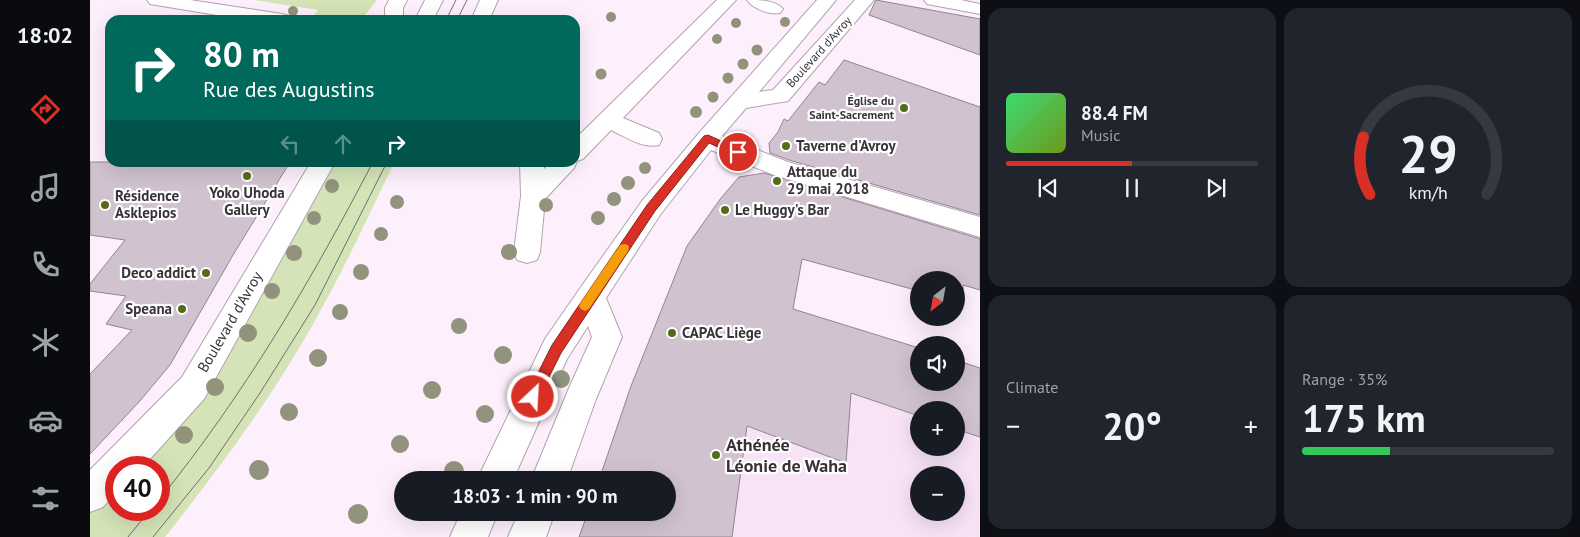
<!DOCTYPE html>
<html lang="en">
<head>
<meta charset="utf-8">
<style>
  :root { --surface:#171b24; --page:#20242c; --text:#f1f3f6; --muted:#9ea1a6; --line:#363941; --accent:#d93025 }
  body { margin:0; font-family:"PT Sans",sans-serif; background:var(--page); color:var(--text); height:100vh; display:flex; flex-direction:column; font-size:19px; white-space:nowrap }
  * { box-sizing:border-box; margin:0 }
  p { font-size:16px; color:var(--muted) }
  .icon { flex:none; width:28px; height:28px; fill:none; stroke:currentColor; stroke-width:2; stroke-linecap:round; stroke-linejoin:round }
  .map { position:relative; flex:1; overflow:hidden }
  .drawer { display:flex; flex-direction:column; gap:8px; padding:8px; background:#0d0f14; width:600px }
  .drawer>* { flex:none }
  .hud { position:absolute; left:15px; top:15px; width:475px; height:152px; border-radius:15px; box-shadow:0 5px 20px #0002; background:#00695c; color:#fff; overflow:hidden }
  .needle { width:32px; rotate:211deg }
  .buttons { position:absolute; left:820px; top:271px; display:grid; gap:10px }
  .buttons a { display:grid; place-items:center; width:55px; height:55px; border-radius:50%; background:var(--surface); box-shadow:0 5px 20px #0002; font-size:25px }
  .speed { position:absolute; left:15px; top:456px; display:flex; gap:10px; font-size:25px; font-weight:700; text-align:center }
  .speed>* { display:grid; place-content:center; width:65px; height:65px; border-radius:50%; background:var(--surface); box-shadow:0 5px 20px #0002; line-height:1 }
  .speed .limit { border:8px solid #d22; background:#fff; color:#111 }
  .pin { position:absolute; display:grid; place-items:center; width:42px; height:42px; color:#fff; margin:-21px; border:2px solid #fff; border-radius:50%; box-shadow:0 1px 5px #0007 }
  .me { position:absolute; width:55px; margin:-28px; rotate:25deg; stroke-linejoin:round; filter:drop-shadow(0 0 4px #0008) }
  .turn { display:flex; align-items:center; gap:18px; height:105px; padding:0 15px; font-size:22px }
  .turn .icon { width:65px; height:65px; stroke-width:2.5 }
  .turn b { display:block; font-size:35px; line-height:42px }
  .lanes { display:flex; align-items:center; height:48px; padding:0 15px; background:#0003; justify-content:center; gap:25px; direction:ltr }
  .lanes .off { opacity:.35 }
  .big { font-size:38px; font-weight:700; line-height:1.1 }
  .drawer .card { flex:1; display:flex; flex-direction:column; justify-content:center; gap:8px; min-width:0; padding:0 18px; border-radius:15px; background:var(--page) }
  .drawer .dial { align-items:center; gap:0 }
  .dial svg { height:130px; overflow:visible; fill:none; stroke:var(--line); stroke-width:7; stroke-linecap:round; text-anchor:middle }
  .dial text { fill:var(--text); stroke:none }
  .song { display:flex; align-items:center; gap:15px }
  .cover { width:60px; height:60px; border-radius:8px; background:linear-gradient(135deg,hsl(140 70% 55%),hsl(80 70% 35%)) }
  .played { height:5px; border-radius:2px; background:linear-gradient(90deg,var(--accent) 50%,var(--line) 50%) }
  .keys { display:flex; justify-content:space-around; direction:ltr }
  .heat { display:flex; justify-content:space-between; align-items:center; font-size:28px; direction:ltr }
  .charge { height:8px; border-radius:4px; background:linear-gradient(90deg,#34c759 35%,var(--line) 0) }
  .drawer .tiles { flex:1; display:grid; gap:8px; grid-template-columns:repeat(2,1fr) }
  .trip { position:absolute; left:304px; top:471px; width:282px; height:50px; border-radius:25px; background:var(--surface); box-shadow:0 5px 20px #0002; font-weight:700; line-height:50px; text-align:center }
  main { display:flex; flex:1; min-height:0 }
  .tabs { display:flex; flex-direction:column; width:90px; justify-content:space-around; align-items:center; background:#090b0e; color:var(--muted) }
  .tabs .icon { width:35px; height:35px }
  .tabs .selected { color:var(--accent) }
  .tabs b { font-size:22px; color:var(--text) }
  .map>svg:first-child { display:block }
</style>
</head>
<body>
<main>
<nav class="tabs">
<b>18:02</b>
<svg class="icon selected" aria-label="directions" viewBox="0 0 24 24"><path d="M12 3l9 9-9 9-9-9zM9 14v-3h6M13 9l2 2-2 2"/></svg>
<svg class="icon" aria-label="music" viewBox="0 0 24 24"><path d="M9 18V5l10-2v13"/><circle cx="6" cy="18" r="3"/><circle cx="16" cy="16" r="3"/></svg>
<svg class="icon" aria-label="phone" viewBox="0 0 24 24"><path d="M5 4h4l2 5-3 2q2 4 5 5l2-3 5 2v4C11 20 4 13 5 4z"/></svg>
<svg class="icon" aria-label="climate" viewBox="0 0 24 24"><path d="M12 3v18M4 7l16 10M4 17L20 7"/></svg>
<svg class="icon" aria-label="car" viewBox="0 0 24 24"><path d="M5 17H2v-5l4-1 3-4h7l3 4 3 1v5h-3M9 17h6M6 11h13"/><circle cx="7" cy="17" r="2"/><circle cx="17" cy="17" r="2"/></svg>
<svg class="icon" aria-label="filters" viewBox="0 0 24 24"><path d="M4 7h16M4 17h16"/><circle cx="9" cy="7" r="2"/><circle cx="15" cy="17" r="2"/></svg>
</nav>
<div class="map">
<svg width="890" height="537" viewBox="0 0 890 537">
  <rect width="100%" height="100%" fill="#feeffd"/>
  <path fill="#f7e2f6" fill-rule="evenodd" d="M541,386l116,38v3l98,36 6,-70 68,23v32h37v-19l24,8v100h-401l9,-24 80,-1v-32h-69zM829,475h37v37h-37z"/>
  <g fill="#d4e4b7">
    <polygon points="164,0 287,0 271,20 225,20 221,19 228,10"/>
    <path d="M237,163h67c-23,47 -45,96 -71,143 -44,82 -100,158 -158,231h-75v-34l26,-26v33h43v-42l-33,-1z"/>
  </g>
  <g fill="#d1c2d0" stroke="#928491">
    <polygon points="786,0 890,19 890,55 779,15"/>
    <polygon points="754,60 890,107 890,215 699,160 680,153 679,143 688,132 694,119 698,121 729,82 735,85"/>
    <polygon points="0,162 200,162 143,255 80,365 49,402 0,454 0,374 42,330 16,324 36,296 0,291 0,284 35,240 0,235"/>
    <polygon points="674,173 890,239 890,290 873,285 874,301 866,300 866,280 829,280 829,291 712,259 703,309 829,348 829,382 866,382 866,360 890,368 890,437 866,429 866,410 829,410 829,416 761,393 756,463 657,426 642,537 489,537 498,512 578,512 578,480 509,480 541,386 597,246 631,198 649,177"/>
  </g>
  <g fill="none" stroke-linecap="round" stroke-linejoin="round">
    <g stroke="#b1a3b0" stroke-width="2">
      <g id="minor">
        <polygon points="57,0 100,0 192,14 199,16 201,20 157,20 66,5 60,4"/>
        <polygon points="299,0 317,0 313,8 313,20 295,20 295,8"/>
        <polygon points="335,0 353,0 343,20 325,20"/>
        <polygon points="390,0 408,0 399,20 381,20"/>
        <path d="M627,0h19l-113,118 36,15 3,6 -3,6c-16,4 -33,-8 -48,-15l-28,29 -6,2 -3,7 -29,31 -5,53 -3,8 -10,3 -10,-3 -3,-8 7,-56 -1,-34h24v7l7,-7h24v-23z"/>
        <path d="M657,0c13,0 28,0 36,9l-3,4c-10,2 -27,-4 -33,-13z"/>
        <polygon points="727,0 746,0 669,92 683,90 765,0 784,0 698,101 656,108 632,136 698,162 890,217 890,237 684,175 621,150 570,215 516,298 532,337 506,399 477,480 441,480 479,388 502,337 498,326 477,359 423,480 387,480 455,339 491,287 552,201 609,133"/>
        <polygon points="834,0 871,0 890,4 890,14 837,4"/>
        <polygon points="221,162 245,162 114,399 52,468 26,468 26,493 13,507 0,512 0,470 92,377"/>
        <polygon points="371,512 408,512 398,537 360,537"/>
        <polygon points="429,512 465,512 456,537 418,537"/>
      </g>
    </g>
    <use href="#minor" fill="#fff" fill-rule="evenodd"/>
    <g stroke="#746c74" stroke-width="1">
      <polyline points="356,20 366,0"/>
      <polyline points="367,20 377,0"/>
      <path d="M69,500c85,-105 152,-219 214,-338"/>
      <polyline points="38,537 60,510"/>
      <polyline points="63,537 119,468 170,393 225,305 297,162"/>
    </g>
  </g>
  <g fill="#92937d">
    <circle cx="203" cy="11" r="5"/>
    <circle cx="521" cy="17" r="5"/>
    <circle cx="695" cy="22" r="5"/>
    <circle cx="646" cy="23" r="5"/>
    <circle cx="627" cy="39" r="5"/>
    <circle cx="667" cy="50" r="5.5"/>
    <circle cx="653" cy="64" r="5.5"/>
    <circle cx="511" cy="74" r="5.5"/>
    <circle cx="638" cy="78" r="5.5"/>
    <circle cx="623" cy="97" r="5.5"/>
    <circle cx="606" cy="112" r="6"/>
    <circle cx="555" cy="168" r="6"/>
    <circle cx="538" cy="183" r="7"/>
    <circle cx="242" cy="186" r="7"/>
    <circle cx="524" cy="199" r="7"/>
    <circle cx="307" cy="202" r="7"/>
    <circle cx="456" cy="205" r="7"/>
    <circle cx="224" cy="218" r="7"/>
    <circle cx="508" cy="218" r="7"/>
    <circle cx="291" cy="234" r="7"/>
    <circle cx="419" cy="252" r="8"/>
    <circle cx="204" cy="253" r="8"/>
    <circle cx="271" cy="272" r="8"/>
    <circle cx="182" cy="291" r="8"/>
    <circle cx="250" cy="312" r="8"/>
    <circle cx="369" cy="326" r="8"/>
    <circle cx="158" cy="333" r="9"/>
    <circle cx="413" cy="355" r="9"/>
    <circle cx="228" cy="358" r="9"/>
    <circle cx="471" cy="379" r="9"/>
    <circle cx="125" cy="387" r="9"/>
    <circle cx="342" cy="390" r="9"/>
    <circle cx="199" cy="412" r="9"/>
    <circle cx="395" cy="414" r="9"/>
    <circle cx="94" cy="435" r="9"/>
    <circle cx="310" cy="444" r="9"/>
    <circle cx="169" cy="470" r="10"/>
    <circle cx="364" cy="471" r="10"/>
    <circle cx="268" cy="514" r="10"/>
  </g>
  <polygon fill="#d93025" stroke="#8d1f18" points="618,135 651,150 653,152 648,156 619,143 565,211 471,353 447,401 443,403 438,401 436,397 462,345 557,205 614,136"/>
  <polygon fill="#f59e0b" points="534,244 538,245 539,248 538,251 499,309 495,311 491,309 489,306 491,302 530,245"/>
  <g fill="#556b1a" stroke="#fff" stroke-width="2">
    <circle cx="814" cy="108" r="5"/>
    <circle cx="696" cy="146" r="5"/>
    <circle cx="157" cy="176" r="5"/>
    <circle cx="687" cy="181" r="5"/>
    <circle cx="15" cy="205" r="5"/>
    <circle cx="635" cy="210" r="5"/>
    <circle cx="116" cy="273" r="5"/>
    <circle cx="92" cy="309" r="5"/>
    <circle cx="582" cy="333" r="5"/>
    <circle cx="626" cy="455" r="5"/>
  </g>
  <g text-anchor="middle" stroke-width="4.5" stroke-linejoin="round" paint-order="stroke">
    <g font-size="12" fill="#393339" stroke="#fff">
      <text transform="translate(729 52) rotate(-48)" y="4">Boulevard d'Avroy</text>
    </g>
    <g font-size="12" font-weight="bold" fill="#393339" stroke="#fff" text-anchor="end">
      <text x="804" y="105">Église du<tspan x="804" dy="14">Saint-Sacrement</tspan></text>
    </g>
    <g font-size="15" font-weight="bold" fill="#393339" stroke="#fff" text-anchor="start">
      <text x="706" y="151">Taverne d'Avroy</text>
      <text x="697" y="177">Attaque du<tspan x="697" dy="17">29 mai 2018</tspan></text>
      <text x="157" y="198" text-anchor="middle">Yoko Uhoda<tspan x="157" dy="17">Gallery</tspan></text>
      <text x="25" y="201">Résidence<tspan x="25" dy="17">Asklepios</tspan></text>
      <text x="645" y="215">Le Huggy's Bar</text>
      <text x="106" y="278" text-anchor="end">Deco addict</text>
      <text x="82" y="314" text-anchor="end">Speana</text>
      <text x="592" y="338">CAPAC Liège</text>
    </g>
    <g font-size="15" fill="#393339" stroke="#fff">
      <text transform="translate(140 322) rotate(-60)" y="5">Boulevard d'Avroy</text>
    </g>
    <g font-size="18" font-weight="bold" fill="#393339" stroke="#fff" text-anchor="start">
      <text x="636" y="451">Athénée<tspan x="636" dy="21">Léonie de Waha</tspan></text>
    </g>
  </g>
</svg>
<div class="buttons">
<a><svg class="needle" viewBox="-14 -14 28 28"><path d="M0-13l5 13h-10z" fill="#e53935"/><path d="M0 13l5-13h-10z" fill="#9ea1a6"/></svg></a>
<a><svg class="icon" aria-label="sound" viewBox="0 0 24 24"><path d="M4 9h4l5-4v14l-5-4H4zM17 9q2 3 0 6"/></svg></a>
<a>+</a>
<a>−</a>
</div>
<div class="speed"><div class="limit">40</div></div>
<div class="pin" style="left:648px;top:152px;background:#d93025"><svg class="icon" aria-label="arrive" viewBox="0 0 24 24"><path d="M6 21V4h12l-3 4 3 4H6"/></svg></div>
<svg class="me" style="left:443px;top:397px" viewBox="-20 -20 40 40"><circle r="17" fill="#d93025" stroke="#fff" stroke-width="3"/><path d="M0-11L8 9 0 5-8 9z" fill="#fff"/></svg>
<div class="trip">18:03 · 1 min · 90 m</div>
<div class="hud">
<div class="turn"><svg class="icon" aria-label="right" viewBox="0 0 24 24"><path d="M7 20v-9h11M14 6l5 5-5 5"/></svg><div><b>80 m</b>Rue des Augustins</div></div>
<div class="lanes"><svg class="icon off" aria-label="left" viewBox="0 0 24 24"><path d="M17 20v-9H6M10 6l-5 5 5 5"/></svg><svg class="icon off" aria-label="ahead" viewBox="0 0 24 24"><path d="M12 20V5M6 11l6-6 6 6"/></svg><svg class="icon" aria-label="right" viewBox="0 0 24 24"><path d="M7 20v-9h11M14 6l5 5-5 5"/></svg></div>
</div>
</div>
<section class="drawer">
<div class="tiles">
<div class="card">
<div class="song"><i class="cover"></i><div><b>88.4 FM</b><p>Music</p></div></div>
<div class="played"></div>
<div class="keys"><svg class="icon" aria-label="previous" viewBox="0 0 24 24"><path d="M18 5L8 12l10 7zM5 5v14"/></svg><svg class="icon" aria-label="pause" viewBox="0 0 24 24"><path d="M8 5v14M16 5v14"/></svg><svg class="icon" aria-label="next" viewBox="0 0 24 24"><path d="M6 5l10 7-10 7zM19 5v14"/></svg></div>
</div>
<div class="card dial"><svg viewBox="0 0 100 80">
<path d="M14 69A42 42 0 1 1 86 69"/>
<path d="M14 69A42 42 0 0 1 10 34" stroke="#d93025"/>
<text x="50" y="56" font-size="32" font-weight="700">29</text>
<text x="50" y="72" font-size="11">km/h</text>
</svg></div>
<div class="card"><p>Climate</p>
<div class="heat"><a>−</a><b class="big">20°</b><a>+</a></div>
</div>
<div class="card"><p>Range · 35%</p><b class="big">175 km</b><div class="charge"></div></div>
</div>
</section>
</main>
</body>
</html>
